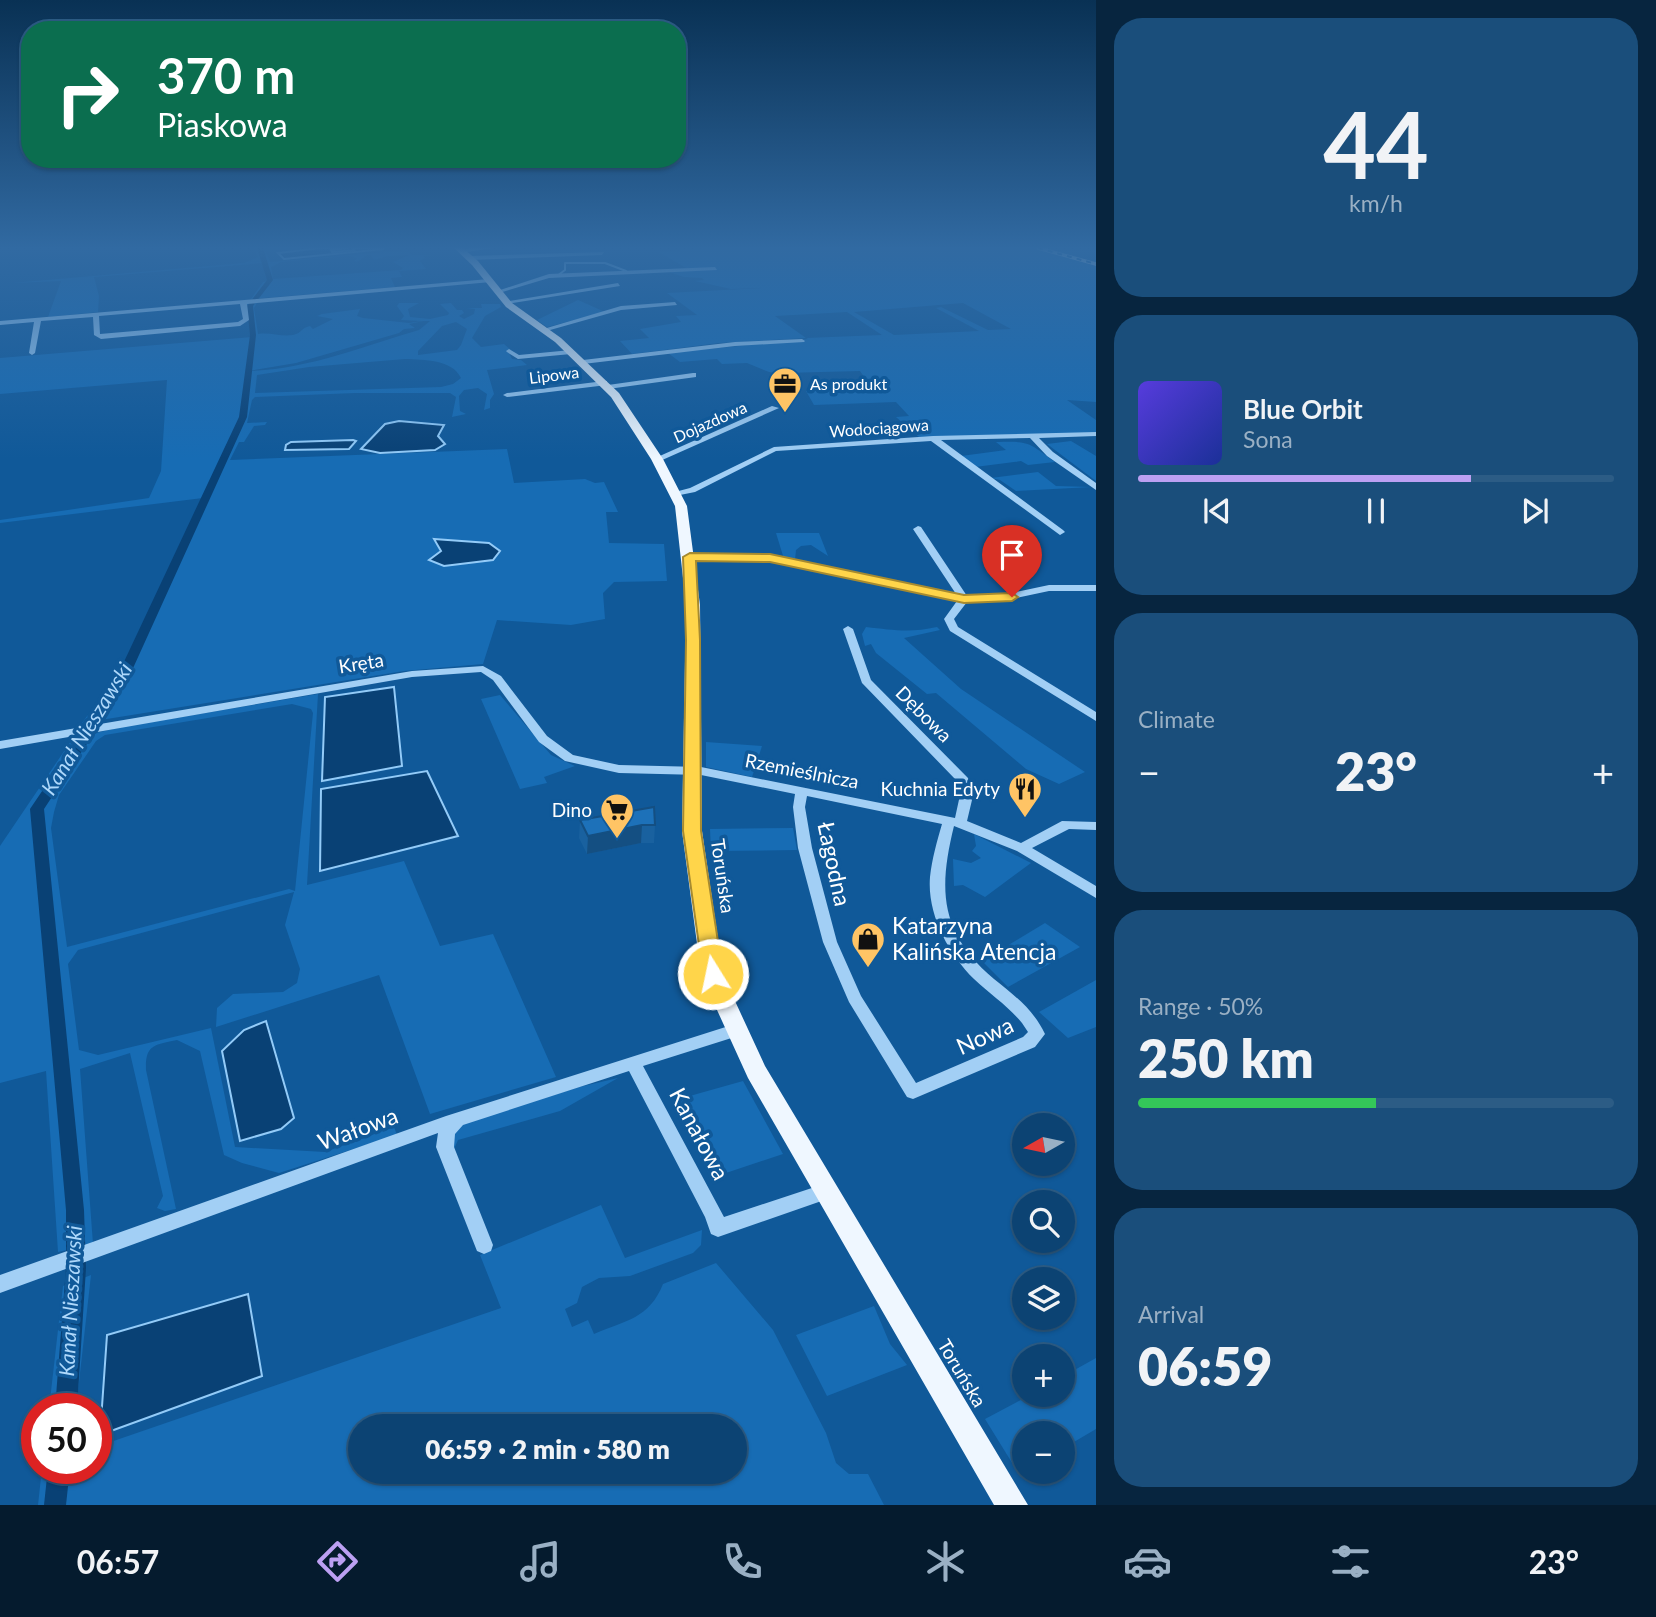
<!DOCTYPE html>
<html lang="en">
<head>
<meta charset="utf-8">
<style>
  :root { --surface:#0c4373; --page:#1a4e7b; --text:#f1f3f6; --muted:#9ab0c4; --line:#2c5c85; --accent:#bca0f2 }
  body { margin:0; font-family:Lato,sans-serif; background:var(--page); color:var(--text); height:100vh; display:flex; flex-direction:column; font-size:26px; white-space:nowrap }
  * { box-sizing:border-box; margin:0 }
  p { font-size:23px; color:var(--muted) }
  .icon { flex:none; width:38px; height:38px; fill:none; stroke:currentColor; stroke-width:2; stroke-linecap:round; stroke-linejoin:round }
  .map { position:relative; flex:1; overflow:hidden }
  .sheet { display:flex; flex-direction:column; gap:18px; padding:18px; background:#07253f; width:560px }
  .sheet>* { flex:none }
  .hud { position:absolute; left:21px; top:21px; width:665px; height:147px; border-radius:28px; box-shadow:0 2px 5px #0004,0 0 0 2px var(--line); background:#0b6e4f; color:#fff; overflow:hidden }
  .needle { width:46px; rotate:261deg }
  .fabs { position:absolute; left:1012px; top:1113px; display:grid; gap:14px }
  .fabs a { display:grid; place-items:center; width:63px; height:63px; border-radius:50%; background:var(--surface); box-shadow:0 2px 5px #0004,0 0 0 2px var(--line); font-size:35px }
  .speed { position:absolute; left:21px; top:1393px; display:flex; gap:14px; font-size:35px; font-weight:700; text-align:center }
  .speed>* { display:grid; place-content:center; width:91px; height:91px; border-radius:50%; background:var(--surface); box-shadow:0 2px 5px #0004,0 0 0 2px var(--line); line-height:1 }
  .speed .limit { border:10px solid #d22; background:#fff; color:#111 }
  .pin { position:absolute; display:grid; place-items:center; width:60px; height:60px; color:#fff; margin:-72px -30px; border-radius:50% 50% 50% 0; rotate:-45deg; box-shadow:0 0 7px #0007 }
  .pin .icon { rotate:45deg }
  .me { position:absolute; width:77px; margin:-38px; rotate:350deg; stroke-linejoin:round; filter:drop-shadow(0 0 5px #0008) }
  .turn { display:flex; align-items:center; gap:24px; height:147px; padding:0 21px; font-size:32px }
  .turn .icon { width:91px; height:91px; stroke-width:2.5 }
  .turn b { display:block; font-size:49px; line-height:60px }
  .big { font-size:52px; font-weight:800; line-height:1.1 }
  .sheet .card { flex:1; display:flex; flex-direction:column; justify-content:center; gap:10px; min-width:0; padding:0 24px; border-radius:28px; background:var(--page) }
  .sheet .dial { align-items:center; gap:0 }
  .dial b { font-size:91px; line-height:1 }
  .song { display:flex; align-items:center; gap:21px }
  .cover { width:84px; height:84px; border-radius:10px; background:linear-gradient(135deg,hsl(250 70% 55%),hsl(230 70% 35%)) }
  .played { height:7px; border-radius:4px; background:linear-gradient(90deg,var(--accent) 70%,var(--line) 70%) }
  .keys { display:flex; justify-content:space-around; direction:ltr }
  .heat { display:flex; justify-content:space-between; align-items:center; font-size:38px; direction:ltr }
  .charge { height:10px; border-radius:5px; background:linear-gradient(90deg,#34c759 50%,var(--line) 0) }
  .trip { position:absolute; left:348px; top:1414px; width:399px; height:70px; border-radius:35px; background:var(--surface); box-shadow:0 2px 5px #0004,0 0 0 2px var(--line); font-weight:800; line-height:70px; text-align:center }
  .tab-bar { display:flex; height:112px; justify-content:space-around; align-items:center; background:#051b2e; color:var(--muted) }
  .tab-bar .icon { width:49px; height:49px }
  .tab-bar .current { color:var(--accent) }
  .tab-bar b { font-size:32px; color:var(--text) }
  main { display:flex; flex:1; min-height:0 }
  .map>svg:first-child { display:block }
</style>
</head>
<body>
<main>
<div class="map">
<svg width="1096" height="1505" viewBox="0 0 1096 1505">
  <rect width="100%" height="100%" fill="#105999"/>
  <g fill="#176cb4" fill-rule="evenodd">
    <path d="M253,248h52l-39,3 4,11 138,-12 4,5h20l-9,1 2,2 -5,3 6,8 -27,2 3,6 -11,1 4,9 -144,12 12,-17 5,-1 -4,-18 -170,14 5,19 -1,16 -50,5 13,-36 -49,2 232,-20 14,-6zM367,255h4l3,5 14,-4 21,-1 -16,7 10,6 -2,2 -128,9 -2,-12 10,-5 68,-6 8,2 -3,3 3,1z"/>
    <path d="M708,248h328l60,17v137l-29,-2 29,20v13l-176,5 -24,-21 13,-1 -13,-14 -82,3 -8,-14 67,-1 -13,-19 -77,2 -14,-1 -22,-9 -25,1 -5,-5 -37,3 -12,-9 140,-14 -2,-1 -87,5 -87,11 -12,-13 29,-3 -9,-9 41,-7 -5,-6 21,-1 -30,-22 95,-5 -31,1 -36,-8 9,-1 -2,-2 -18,-1 -15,-5 -38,-1 55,-3 -27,-16zM963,303l48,26 -23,1 -47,-23 -5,1 43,23 -85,4 -40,-23zM847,312l35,23 -76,3 -31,-22z"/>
    <polygon points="578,300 605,312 547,327 537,320"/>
    <path d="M246,302l11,1 -3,5 4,26c12,-2 23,3 35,1 10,-2 7,-7 17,-9l3,3 20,-10 -16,-3 5,-2 38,-5 -3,7 6,2 46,5 13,-2 -21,-1 3,-4 -7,-10 2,-3h20l-11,6 2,8 20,2 18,-4 1,-2 -9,-9 11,-1 6,7h5l2,3 -5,3 5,3 10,-5 1,-5 -9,-1h16l-1,-4h19l1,3 -16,9 -13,22 9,9 23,-3 7,6 -3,1 4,8 9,1 6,5 -40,5 7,24 -4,6v8l-6,2 3,-16 -9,-6 -14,2 -5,6 1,15 6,3 -14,3 4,-20 -6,-4h-95l-100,4 -3,3 -5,23 20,-1 -2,3 -11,1 -10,16h-5l-9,18 277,-11 7,34 71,-4 10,4 9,-1 14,30h-12l3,31 55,1 3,37 -53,1 -11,11 2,26 -34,6 -74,-5 -14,44 -79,7 -322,52 45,-61 76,-164 -203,25v-3l149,-22 12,-27 6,-91 -167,14v-36l252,-21zM423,321h7l-11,9c-55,16 -113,40 -171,41l48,-8 103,-30 5,-4 11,-1 -6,-4zM456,322l11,7 -6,16 -4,5 -39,5v-4l24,-25zM405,359c19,1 47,0 56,19l-8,6 -12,3 -186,6 2,-18 52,-8z"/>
    <polygon points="1071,441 1096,456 1096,481 1047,444"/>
    <path d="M996,442c34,-1 32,0 59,20l-27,3 -7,-4 -46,6 -14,-11 45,-6z"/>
    <polygon points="1038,472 1056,486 1091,487 1016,491 1000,480 991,478"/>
    <polygon points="776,533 819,533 828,556 811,545 801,546 796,550 795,560 784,559"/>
    <path d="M866,627c26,3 45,6 71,0l3,3 -36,8 57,51 124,83 -26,12 -33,-15 -90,-76 -9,1 -51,-41 -5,-9 -6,2 -3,-12z"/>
    <path d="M318,694l-11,191 97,-24 36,85 53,-12 63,143 -126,37 -51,-139 -163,52 1,-19 16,-14 50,-2 14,-9 3,-14 -15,-44 9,-33 -216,58 -10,14 11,86 19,5 113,-27 24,119 90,5 69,-25 3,8 -118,38 -37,-10 -18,-8 -24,-104 -23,-11c-22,5 -32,4 -31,30l30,139 -11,2 -8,-3 6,-12 -33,-143 -50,16 13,175 -35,8 -12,-181 -46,12v-237l73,-108 54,-12zM292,704l19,5 2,4 -18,178 -6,-2 -222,58 -16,-119 3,-16 5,-17 37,-54 9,-6z"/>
    <polygon points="500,695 551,755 575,766 544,777 547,783 520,789 481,699"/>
    <polygon points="706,742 762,746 752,777 706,767"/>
    <polygon points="793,828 797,850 711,851 710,829"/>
    <polygon points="974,834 1031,863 985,897 963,885 954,886 953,859 971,863 981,858 972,851 976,846"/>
    <polygon points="1045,923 1080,947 1008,987 982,961"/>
    <polygon points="1096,980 1096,1027 1068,1038 1039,1012"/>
    <polygon points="618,1078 560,1111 458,1140 454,1149 454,1132 459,1124 579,1087"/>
    <polygon points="743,1081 783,1154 711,1178 672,1101"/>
    <path d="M601,1205l24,53 77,-28 -1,15 -8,8 -63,23 -31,2 -17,9 -5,16 -12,6 7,18 16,-7 6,14c32,-14 55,-15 69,-50l53,-21 57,67 53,103 10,30 13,11h19l16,31h-846l4,-37h54v-21l405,-139 -21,-53zM360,1426h375v46h-375z"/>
    <polygon points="91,1275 76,1409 49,1409 63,1286"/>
    <polygon points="874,1306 890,1344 907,1365 827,1396 796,1335"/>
    <polygon points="1096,1358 1096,1429 1062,1449 1062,1433 1024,1433 1024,1472 1019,1474 985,1419 1030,1395 1062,1395 1062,1377"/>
  </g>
  <g fill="#094175" stroke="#93cbf8" stroke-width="2">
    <polygon points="321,248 348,248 331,250 332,252 354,250 352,248 384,249 284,259 278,253"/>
    <polygon points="399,421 444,425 438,436 445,444 435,450 380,453 361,449 385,424"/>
    <polygon points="353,440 356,441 349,449 285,450 286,445 291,442"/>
    <polygon points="434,539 489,543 500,551 493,560 444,566 429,560 441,551"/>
    <polygon points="394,687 402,766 322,781 325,697"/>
    <polygon points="427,771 458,836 320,871 321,789"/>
    <polygon points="266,1021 294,1118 281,1129 240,1141 222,1051 244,1030"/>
    <polygon points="248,1294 262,1376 100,1435 107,1335"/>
  </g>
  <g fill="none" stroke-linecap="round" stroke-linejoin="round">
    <polyline stroke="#93cbf8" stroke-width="2" points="557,276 565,270 565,263 605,263 626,271"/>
    <g fill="#094175" fill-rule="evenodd">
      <polygon points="257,248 263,248 273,280 253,306 256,335 247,417 134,666 117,698 44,809 84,1210 86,1268 77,1409 55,1409 66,1268 66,1210 30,809 105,698 122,666 239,417 250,335 247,306 267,280"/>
      <polygon points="48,1468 70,1468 66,1505 44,1505"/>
    </g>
    <g fill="#a2cff5" fill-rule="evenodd">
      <polygon points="471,248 493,248 461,253 458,251"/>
      <polygon points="604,252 602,255 469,260 466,258 469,256"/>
      <polygon points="715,267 717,270 549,278 499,293 494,292 549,274"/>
      <path d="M489,279l2,3 -244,22 2,16 -9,6 -139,13 -7,-4 -1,-18 -52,4 -6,32 -3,2 -3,-2 5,-31 -34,3v-4zM240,304l3,15 -5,3 -138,12 -1,-18z"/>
      <polygon points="618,283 620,286 506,304 503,302"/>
      <polygon points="675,302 677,305 621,310 543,332 540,330 621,306"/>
      <polygon points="802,339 805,341 804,342 735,346 583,364 580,362 583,360 735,342"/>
      <polygon points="509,349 519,355 571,350 574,352 571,354 518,359 507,352 506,351"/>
      <polygon points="693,373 696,373 696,377 608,389 604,387 608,385"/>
      <polygon points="604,381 607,381 607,385 507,397 503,395 507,393"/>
      <polygon points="772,406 779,408 660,461 653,459"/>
      <polygon points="1096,432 1096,436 1039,438 1053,452 1096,483 1096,490 1047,456 1030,438 941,440 1063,530 1065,532 1060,535 931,441 776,451 695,492 675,496 671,493 690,488 774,447 933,436"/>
      <polygon points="918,526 921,527 967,596 1001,595 1049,585 1096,585 1096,591 1049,591 1001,601 967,602 954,619 958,627 1096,712 1096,721 950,631 944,619 957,601 770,561 689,560 684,557 689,554 770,555 956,594 913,529"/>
      <path d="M848,626l5,3 18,51 97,98 4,22 -5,21 54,22 41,-22 34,1v8l-27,-1 -37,19 64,38v12l-79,-47 -63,-25c-16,65 -14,107 40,153 21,17 39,30 51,55l-10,13 -122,52 -6,-2 -58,-95 -26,-60 -25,-94 -5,-41 2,-13 -94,-19 -82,-2 -54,-12 -26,-19 -46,-62 -12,-8 -69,5 -412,72v-8l412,-70 71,-5 18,10 46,60 26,19 46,10 82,2 254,51 5,-23 -4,-15 -94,-97 -19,-54zM807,796l135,28c-5,17 -10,35 -12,53 -3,37 18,76 44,102 16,15 34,27 48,44l6,9 -5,5 -107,46 -55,-87 -24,-54 -25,-94 -7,-41z"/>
      <polygon points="735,1024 741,1025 743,1030 741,1035 643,1066 724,1217 827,1183 833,1185 836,1191 833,1197 718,1237 711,1234 705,1217 629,1071 463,1125 455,1134 454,1147 493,1245 491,1251 484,1254 477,1251 436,1147 438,1133 0,1293 0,1275 446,1116"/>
    </g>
    <polygon fill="#eff7ff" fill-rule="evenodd" points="454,248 463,248 478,261 512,303 561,338 619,393 663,459 687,506 700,605 702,831 722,966 729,988 765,1066 1028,1505 994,1505 748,1078 707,988 700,966 682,831 686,605 675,506 651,459 611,397 555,342 506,307 472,265"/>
    <g stroke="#fff" stroke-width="3.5">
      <polyline id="rail" points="1038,248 1096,264"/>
    </g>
    <use href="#rail" stroke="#105999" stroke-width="2" stroke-dasharray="5" stroke-linecap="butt"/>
  </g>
  <polygon fill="#19619f" points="580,820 655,825 654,843 641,843 587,854 579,838"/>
  <polygon fill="#144f82" points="642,825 641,843 587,854 588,836"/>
  <polygon fill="#1d71b9" stroke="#144f82" stroke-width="2" points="654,807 655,825 642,825 588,836 580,820"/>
  <linearGradient id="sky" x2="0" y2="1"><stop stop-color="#093154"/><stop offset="0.54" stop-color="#316aa2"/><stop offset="1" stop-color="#316aa2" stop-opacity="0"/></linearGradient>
  <rect width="1096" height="459" fill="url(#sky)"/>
  <polygon fill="#ffd54a" stroke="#a68a30" stroke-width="2" points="690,553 770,554 964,595 1012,593 1018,597 1012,601 964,603 770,562 696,561 700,640 701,831 723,974 720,979 713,981 706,979 703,974 683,831 686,640 683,557"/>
  <defs>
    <g id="office-pin" transform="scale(1.75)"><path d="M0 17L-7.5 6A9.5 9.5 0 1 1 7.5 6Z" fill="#ffc465" stroke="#105999"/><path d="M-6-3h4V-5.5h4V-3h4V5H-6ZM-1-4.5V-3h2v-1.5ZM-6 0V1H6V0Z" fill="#111"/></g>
    <g id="restaurant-pin" transform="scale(1.75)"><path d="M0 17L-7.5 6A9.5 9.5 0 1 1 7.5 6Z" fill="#ffc465" stroke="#105999"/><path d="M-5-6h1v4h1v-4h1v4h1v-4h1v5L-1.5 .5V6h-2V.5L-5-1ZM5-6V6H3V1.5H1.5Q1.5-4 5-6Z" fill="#111"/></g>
    <g id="supermarket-pin" transform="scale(1.75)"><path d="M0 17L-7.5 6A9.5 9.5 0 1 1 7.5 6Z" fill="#ffc465" stroke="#105999"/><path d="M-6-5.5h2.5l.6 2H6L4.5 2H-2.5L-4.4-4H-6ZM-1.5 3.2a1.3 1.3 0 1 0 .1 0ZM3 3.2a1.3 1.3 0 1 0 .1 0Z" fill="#111"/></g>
    <g id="shop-pin" transform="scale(1.75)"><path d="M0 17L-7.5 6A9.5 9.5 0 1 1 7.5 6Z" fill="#ffc465" stroke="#105999"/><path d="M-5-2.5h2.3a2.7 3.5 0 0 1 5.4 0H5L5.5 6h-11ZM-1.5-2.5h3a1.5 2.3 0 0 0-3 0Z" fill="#111"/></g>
  </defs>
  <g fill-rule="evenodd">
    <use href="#office-pin" x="785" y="384"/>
    <use href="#restaurant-pin" x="1025" y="789"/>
    <use href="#supermarket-pin" x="617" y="810"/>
    <use href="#shop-pin" x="868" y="939"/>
  </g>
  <g text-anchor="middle" stroke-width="7" stroke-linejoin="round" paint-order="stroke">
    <g font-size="16" fill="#fff" stroke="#105999">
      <text transform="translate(554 375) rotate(-7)" y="6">Lipowa</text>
      <text transform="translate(710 422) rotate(-24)" y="6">Dojazdowa</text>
      <text transform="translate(879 428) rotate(-4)" y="6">Wodociągowa</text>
    </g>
    <g font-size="16" fill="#fff" stroke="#105999" text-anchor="start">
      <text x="810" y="390">As produkt</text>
    </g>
    <g font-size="19" fill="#fff" stroke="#105999">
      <text transform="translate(361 663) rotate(-9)" y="7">Kręta</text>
      <text transform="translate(924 714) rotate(45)" y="7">Dębowa</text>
      <text transform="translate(802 771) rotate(11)" y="7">Rzemieślnicza</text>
      <text transform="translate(723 876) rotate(82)" y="7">Toruńska</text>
      <text transform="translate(962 1373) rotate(59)" y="7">Toruńska</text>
    </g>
    <g font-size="19" fill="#fff" stroke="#105999" text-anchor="end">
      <text x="1000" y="796">Kuchnia Edyty</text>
      <text x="592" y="817">Dino</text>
    </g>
    <g font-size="21" font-style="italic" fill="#aed8fb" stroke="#105999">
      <text transform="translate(87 729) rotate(-58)" y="7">Kanał Nieszawski</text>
      <text transform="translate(71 1301) rotate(-87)" y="7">Kanał Nieszawski</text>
    </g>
    <g font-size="23" fill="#fff" stroke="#105999">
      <text transform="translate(834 864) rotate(78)" y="8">Łagodna</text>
      <text transform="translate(985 1036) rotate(-24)" y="8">Nowa</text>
      <text transform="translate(358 1129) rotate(-20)" y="8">Wałowa</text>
      <text transform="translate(699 1134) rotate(62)" y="8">Kanałowa</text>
    </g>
    <g font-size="23" fill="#fff" stroke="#105999" text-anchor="start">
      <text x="892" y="934">Katarzyna<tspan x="892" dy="26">Kalińska Atencja</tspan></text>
    </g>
  </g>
</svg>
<div class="fabs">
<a><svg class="needle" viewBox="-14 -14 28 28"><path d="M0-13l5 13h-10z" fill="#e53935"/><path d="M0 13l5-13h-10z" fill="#9ab0c4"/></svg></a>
<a><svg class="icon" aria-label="search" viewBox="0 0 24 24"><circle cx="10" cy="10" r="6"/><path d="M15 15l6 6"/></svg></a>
<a><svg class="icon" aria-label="layers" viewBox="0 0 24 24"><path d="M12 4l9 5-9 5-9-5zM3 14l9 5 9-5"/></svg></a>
<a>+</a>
<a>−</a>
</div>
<div class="speed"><div class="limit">50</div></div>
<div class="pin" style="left:1012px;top:597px;background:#d93025"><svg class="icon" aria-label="arrive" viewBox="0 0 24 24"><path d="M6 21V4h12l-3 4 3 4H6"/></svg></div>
<svg class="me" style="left:713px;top:974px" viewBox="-20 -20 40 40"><circle r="17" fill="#ffd54a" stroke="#fff" stroke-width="3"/><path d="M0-11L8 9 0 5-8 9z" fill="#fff"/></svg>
<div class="trip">06:59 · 2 min · 580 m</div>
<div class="hud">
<div class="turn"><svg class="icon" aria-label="right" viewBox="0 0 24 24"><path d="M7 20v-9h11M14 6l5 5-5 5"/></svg><div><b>370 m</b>Piaskowa</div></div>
</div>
</div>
<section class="sheet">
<div class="card dial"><b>44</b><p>km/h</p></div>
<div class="card">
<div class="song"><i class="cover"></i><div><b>Blue Orbit</b><p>Sona</p></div></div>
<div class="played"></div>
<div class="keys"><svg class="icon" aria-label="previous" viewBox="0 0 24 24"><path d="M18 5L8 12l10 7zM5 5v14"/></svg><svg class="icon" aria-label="pause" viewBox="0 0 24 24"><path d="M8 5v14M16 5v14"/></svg><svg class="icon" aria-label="next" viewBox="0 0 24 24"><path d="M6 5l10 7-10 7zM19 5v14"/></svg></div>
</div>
<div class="card"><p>Climate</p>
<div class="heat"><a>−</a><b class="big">23°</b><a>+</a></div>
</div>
<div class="card"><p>Range · 50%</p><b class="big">250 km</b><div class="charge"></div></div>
<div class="card"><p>Arrival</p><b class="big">06:59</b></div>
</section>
</main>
<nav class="tab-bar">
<b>06:57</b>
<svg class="icon current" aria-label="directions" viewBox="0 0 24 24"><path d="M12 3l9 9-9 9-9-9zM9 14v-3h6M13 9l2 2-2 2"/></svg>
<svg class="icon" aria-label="music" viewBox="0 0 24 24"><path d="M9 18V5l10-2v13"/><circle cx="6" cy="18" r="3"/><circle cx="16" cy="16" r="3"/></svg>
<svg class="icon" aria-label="phone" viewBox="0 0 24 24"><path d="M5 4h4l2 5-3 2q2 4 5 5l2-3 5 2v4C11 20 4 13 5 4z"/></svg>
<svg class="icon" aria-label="climate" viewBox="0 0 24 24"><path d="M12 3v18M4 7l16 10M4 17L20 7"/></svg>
<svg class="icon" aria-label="car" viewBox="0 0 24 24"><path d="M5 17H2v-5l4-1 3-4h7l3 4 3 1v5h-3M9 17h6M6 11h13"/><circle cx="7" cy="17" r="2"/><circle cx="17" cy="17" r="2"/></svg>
<svg class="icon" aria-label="filters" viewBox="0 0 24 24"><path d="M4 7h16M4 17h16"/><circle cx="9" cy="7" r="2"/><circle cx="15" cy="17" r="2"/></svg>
<b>23°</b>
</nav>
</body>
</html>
